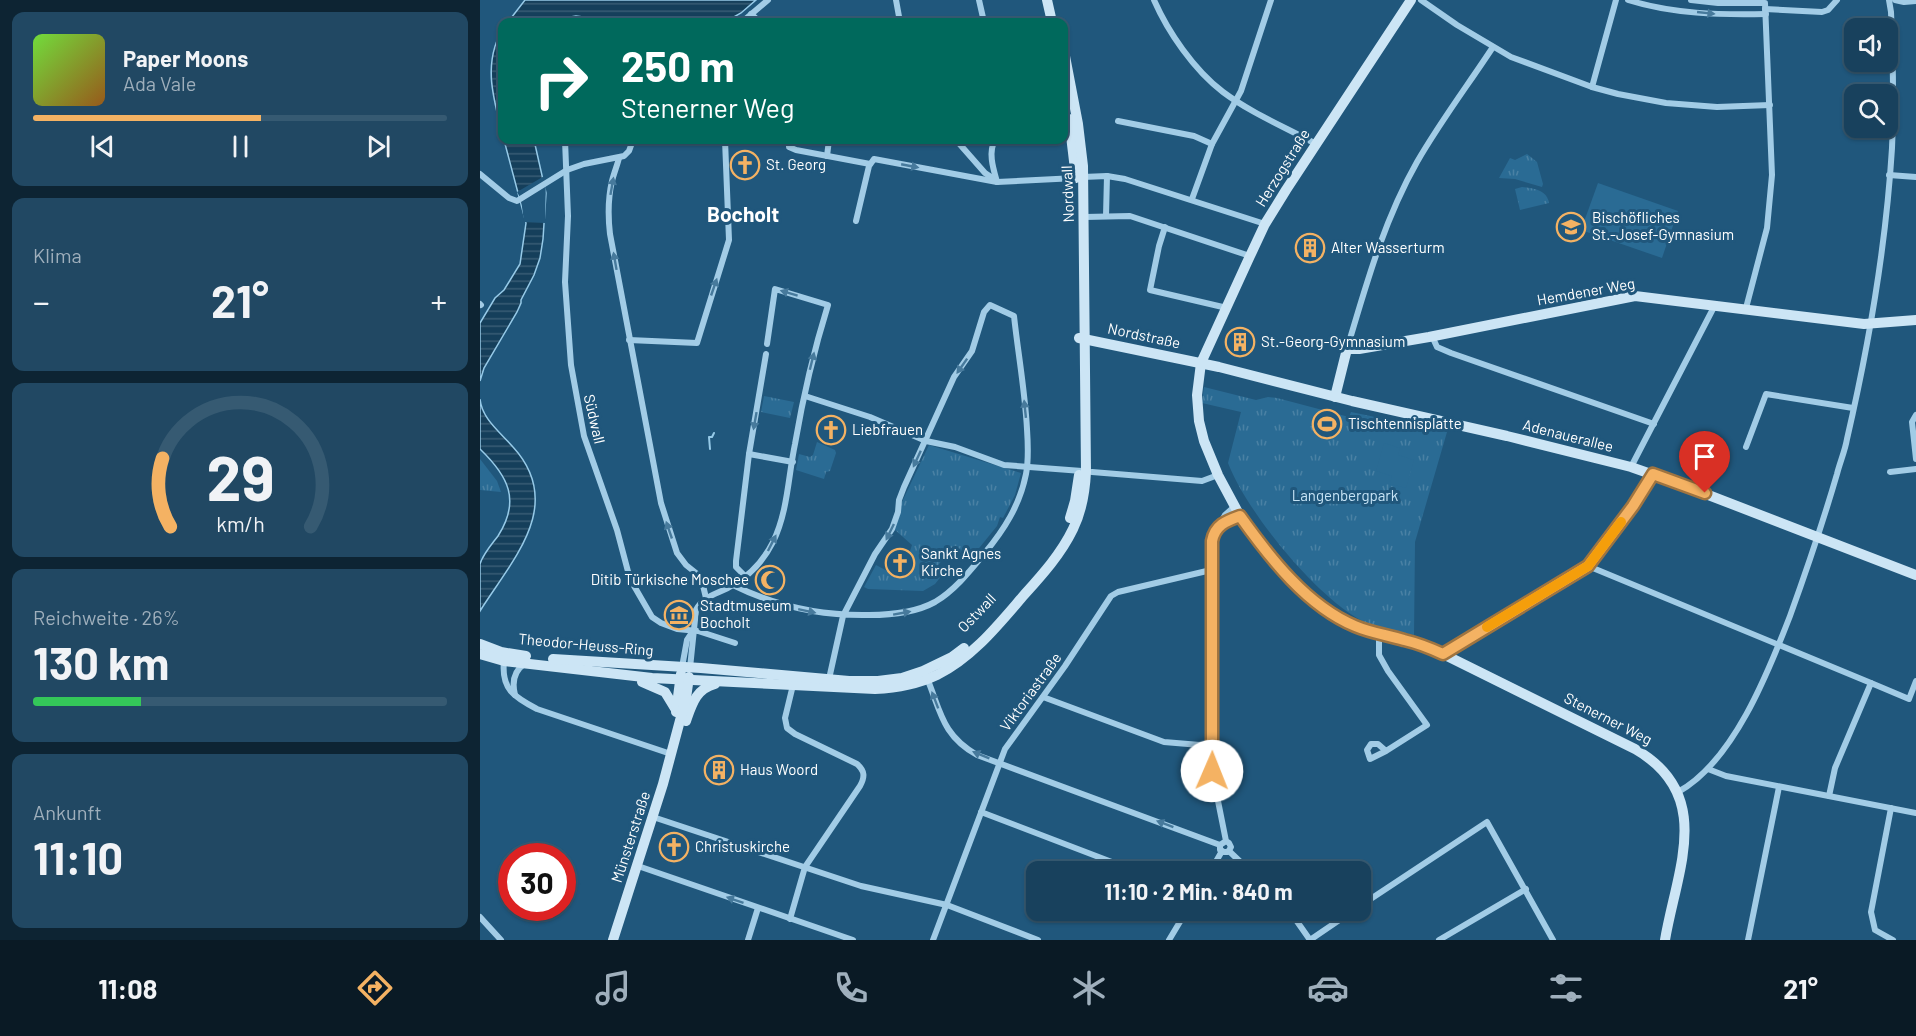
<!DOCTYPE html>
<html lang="de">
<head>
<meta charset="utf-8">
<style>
  :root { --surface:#18415d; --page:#214863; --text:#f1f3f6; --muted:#9fafbc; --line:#365a72; --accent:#f4b263 }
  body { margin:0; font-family:Barlow,sans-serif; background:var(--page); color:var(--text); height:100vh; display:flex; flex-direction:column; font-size:22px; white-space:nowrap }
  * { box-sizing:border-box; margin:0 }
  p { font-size:20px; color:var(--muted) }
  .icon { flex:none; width:33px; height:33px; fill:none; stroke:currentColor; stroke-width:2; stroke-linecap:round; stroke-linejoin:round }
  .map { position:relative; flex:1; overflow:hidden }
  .drawer { display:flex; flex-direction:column; gap:12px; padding:12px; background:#0d2433; width:480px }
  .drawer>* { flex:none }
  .banner { position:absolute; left:18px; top:18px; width:570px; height:126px; border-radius:12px; box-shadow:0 2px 4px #0004,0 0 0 2px var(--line); background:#00695c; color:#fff; overflow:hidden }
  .tools { position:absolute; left:1364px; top:18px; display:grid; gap:12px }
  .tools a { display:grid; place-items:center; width:54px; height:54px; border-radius:12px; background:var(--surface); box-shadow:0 2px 4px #0004,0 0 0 2px var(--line); font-size:30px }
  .speed { position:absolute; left:18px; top:843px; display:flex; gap:12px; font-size:30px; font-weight:700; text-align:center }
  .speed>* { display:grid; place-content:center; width:78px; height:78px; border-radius:50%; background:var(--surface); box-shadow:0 2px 4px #0004,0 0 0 2px var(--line); line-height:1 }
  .speed .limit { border:9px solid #d22; background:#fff; color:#111 }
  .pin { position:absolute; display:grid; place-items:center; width:51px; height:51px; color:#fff; margin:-62px -26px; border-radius:50% 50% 50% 0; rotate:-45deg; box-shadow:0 0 6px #0007 }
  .pin .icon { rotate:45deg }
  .me { position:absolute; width:66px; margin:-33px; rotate:1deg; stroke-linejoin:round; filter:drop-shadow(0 0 4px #0008) }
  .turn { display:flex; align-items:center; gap:21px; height:126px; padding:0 24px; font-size:27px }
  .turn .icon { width:78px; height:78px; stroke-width:2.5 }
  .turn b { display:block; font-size:42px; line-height:51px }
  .big { font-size:45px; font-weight:700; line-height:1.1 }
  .drawer .card { flex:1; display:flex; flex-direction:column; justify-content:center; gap:9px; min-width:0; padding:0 21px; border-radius:12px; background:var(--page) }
  .drawer .dial { align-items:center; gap:0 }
  .dial svg { height:156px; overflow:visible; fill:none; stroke:var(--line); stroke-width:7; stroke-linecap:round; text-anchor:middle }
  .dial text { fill:var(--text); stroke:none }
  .song { display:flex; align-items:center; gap:18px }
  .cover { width:72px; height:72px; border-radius:9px; background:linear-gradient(135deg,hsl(100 70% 55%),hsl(30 70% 35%)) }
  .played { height:6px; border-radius:3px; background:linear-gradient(90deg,var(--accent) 55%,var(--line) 55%) }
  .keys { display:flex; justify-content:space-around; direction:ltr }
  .heat { display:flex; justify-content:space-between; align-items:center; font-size:33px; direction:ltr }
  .charge { height:9px; border-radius:4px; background:linear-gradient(90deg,#34c759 26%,var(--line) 0) }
  .trip { position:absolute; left:546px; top:861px; width:345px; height:60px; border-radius:12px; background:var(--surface); box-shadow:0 2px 4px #0004,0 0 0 2px var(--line); font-weight:700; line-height:60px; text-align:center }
  .tab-bar { display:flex; height:96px; justify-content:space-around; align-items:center; background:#0a1a25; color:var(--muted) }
  .tab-bar .icon { width:42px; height:42px }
  .tab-bar .on { color:var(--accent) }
  .tab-bar b { font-size:27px; color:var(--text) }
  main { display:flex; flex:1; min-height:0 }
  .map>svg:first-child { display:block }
</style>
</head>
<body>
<main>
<section class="drawer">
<div class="card">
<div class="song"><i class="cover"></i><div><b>Paper Moons</b><p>Ada Vale</p></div></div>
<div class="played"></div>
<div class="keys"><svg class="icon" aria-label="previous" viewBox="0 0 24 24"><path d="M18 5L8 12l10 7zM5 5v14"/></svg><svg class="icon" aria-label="pause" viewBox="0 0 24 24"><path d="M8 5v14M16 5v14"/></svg><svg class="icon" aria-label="next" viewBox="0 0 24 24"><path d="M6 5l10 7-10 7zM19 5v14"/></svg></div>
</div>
<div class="card"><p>Klima</p>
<div class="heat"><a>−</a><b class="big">21°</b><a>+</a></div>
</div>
<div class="card dial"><svg viewBox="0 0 100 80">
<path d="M14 69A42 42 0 1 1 86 69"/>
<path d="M14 69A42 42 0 0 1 10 34" stroke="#f4b263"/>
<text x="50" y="56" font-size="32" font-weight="700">29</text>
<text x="50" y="72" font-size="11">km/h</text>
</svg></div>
<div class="card"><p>Reichweite · 26%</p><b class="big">130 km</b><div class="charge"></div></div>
<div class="card"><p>Ankunft</p><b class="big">11:10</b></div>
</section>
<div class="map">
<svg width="1436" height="940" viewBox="0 0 1436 940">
  <defs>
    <pattern id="grass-tufts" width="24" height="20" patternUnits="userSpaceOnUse" patternTransform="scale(1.5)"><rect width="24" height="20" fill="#2a6b94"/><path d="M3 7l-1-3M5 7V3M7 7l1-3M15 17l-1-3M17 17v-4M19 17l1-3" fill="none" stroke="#4a81a4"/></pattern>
    <pattern id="water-rules" width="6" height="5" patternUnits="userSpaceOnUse" patternTransform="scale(1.5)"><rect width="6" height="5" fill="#153f5b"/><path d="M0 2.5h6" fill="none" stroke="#385c74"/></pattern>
  </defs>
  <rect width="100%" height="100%" fill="#20577c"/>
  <g fill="url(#grass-tufts)">
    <polygon points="1047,154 1057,162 1063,184 1062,187 1035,179 1019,178 1030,158 1035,160"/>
    <path d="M1042,187c12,1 25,3 27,16l-29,7 -5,-21z"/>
    <path d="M724,387l52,13 12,-3 9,1 72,19 2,-5 96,20 -32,110 -1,93c-18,-5 -41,-7 -57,-17 -45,-27 -110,-106 -129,-155l13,-51 -39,-9z"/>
    <polygon points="284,396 314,402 310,418 281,412"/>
    <polygon points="337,442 355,450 356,453 350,471 346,472 344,479 316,470 319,454 330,457 333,455"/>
    <polygon points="449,445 541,473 535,495 523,518 520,517 517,526 491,558 484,553 483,554 471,548 456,568 463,574 455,584 443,591 388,589 384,587 396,565 411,573 412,576 417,578 425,577 426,573 423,572 432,545 414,529 420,515 421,504"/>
    <polygon points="0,459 17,481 21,492 0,490"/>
  </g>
  <g fill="#2a6b94">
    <polygon points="1118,183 1198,211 1182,258 1101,230"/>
    <polygon points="904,443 920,448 918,455 934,460 926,488 910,484 912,476 896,471"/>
  </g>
  <g fill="url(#water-rules)" stroke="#96cae8" stroke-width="1.5">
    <polygon points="45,0 276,0 261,13 245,22 141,22 96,16 79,19 71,22 28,22"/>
    <path d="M22,30v102c-9,-35 -19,-68 0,-102z"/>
    <polygon points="24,140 54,140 66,193 63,239 60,258 54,275 41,300 41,303 37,312 4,368 0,381 0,323 15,298 24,290 40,264 46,223"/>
    <path d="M0,399c2,20 20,33 33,48 53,58 -1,113 -33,164 0,-11 0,-38 0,-47 3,-10 12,-20 18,-28 23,-36 10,-60 -18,-87z"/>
  </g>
  <polygon fill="#20577c" points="66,175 65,223 44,222 41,199 37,192"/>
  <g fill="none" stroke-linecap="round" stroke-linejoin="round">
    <polyline stroke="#96cae8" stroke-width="2" points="230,449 229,437 232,437 234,433"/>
    <g stroke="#a2cce6" stroke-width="6">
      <polyline points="416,0 420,22"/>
      <polyline points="499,0 504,22"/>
      <path d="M674,0c14,32 40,70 69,92 28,21 62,35 93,52"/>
      <polyline points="941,0 977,25 1031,57 1112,87 1138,94 1186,103 1237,107 1290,105"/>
      <path d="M1148,0c44,14 92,15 138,14"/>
      <polyline points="1211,0 1238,3 1285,3 1292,175 1287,228 1266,308"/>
      <polyline points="1415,0 1424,2 1436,1"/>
      <polyline points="1285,9 1342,12 1348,10 1357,0"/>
      <polyline points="271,14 280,22"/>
      <polyline points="262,22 288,0"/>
      <polyline points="1112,87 1136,0"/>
      <polyline points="638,121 714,136 732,144"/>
      <polyline points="85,140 88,216 85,282 91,365 104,436 137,530 150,579 172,617 181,623 197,629 218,631 255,643"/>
      <polyline points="309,140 309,147 316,150 390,164"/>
      <polyline points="476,140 505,173 514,179"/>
      <path d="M515,140c-7,12 -2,28 2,42"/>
      <polyline points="347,156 349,140"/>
      <path d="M139,158c-2,8 -5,15 -7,23 -4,17 -4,36 -2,53l51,269 16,50 9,12 15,12 5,21"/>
      <polyline points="0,174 29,198 37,201 87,170 104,164 144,156 149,151 153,140"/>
      <polyline points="1409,175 1436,177"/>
      <polyline points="603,177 627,176 645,179 785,224"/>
      <polyline points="712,199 732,144 761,91 791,0"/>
      <polyline points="626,216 627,176"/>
      <polyline points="605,217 650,216 770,256"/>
      <polyline points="376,221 389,166 394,159 517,182 596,178"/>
      <polyline points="685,227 679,246 670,290 747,308"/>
      <polyline points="0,304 1,305"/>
      <polyline points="952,336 957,347 971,353 1174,424"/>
      <polyline points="149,340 217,343 249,240 245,140"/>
      <path d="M867,349c19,-64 37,-129 70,-187 23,-40 51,-77 76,-115"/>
      <polyline points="325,396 390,417 446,441 475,447 524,465 602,471"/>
      <polyline points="1436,415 1432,422 1436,459"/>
      <polyline points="1266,447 1286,394 1373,408"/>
      <polyline points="269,454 313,462"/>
      <polyline points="1151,467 1235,305"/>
      <polyline points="612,472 722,481 738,475"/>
      <polyline points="1410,472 1436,469"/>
      <polyline points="740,526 760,516"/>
      <polyline points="1108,566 1391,683"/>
      <polyline points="265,576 256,567 256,561 269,454 286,354"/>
      <path d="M253,585c44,22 87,31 136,30 23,0 46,-2 66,-13 20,-12 35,-31 49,-48 20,-24 36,-49 42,-80 3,-15 2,-30 1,-45 -2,-38 -9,-76 -13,-113l-24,-11 -6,7 -12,39 -18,26 -50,110 -5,13 -1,12 -6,17 -17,25 -32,62 -14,63"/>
      <polyline points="899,634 899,655 908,671 947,725 906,751 898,744 891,744 887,750 890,759 906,751"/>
      <polyline points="963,654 1108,566 1153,506 1173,474"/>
      <path d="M24,661c-3,28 10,36 33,48l134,45"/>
      <polyline points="202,667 207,640 213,631"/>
      <path d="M210,668l6,-58c8,-15 23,-16 37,-25 17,-10 31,-25 40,-43 15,-31 15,-65 22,-98 8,-47 19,-94 33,-139l-53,-16 -8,55"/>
      <path d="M447,678c14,34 15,57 50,77l243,90"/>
      <path d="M35,695c-3,-12 -2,-23 9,-31"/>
      <polyline points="563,697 684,742 732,746"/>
      <polyline points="1228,769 1246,776 1436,813"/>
      <path d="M1198,792c55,-30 90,-119 112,-176 17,-47 33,-94 47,-142 3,-12 8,-23 10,-35 22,-95 39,-193 45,-291 2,-45 1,-90 -1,-136l-2,-12"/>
      <polyline points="1349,796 1355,768 1391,683 1429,699 1436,681"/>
      <polyline points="1411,808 1391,912 1395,930 1413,940"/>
      <polyline points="501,812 658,872"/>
      <polyline points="173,817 381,886 467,905 558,940"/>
      <polyline points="746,841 740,845 740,850 744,852 748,852 751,847 749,843 746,841 732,771 731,570 734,535 745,515 754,507"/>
      <polyline points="749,851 771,872"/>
      <polyline points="158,866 373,940"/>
      <polyline points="730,872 742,851"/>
      <polyline points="880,906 1007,822 1073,940"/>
      <polyline points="809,910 830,940"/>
      <polyline points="0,917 21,940"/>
      <path d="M310,919l15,-52 55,-81c5,-9 5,-15 -3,-22l-62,-30 -8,-6 -2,-10 8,-33"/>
      <polyline points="268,940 278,908"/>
      <polyline points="453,940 525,749 585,666 631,596 638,592 731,570"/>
      <polyline points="689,940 707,910"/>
      <polyline points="830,940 874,910"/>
      <polyline points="959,940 1046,889"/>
      <polyline points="1268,940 1299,787"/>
    </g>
    <g stroke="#cce5f5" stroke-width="10">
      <polyline points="567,0 572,22"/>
      <path d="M931,0l-125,190 -21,34 -15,32 -49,107 -4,32 2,26 5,20 14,34 22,41 31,40 38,41 17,14 30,16 51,13 36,14 192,95c80,46 42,120 30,191"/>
      <polyline points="589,119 596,178"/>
      <polyline points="599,338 739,367 872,401 1027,436 1151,467 1205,486 1436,575"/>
      <polyline points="855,397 867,349 879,349 949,337 1155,296 1384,324 1436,320"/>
      <polyline points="590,518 595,501 599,475"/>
      <polyline points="0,644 21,652 46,656"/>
      <path d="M0,654l24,7 148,17 223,11c22,-1 43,-5 62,-14 36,-18 62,-51 87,-80 18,-20 37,-41 49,-66 9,-18 12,-37 13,-57l-3,-306 -5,-42 -14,-73"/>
      <polyline points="73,659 221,668 369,681 398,681 422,678 443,671 472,657 484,648"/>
      <polyline points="162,682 185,692 196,710"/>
      <polyline points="196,712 201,674"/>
      <path d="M206,721c6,-17 10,-32 29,-37"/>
      <polyline points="133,940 183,784 206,698 209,677"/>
    </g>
  </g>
  <defs><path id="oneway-solid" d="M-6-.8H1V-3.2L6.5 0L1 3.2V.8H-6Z" transform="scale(1.5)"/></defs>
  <g fill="#477a9c">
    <use href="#oneway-solid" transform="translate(1226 13) rotate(6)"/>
    <use href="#oneway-solid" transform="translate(430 166) rotate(11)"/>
    <use href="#oneway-solid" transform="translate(132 186) rotate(-80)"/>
    <use href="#oneway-solid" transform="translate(135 261) rotate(-100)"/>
    <use href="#oneway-solid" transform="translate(234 287) rotate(-71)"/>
    <use href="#oneway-solid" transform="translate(309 293) rotate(-163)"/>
    <use href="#oneway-solid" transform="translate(332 361) rotate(-76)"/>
    <use href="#oneway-solid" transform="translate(482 366) rotate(125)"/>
    <use href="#oneway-solid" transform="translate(545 409) rotate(-96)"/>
    <use href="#oneway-solid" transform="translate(275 421) rotate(100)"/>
    <use href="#oneway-solid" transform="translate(437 459) rotate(115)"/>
    <use href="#oneway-solid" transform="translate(189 530) rotate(-109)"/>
    <use href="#oneway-solid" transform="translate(410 532) rotate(116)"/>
    <use href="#oneway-solid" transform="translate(292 543) rotate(-63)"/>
    <use href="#oneway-solid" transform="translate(327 611) rotate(12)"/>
    <use href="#oneway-solid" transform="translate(422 613) rotate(-10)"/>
    <use href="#oneway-solid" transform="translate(455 700) rotate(-111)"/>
    <use href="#oneway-solid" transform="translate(501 755) rotate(-158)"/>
    <use href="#oneway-solid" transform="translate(685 824) rotate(-159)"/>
    <use href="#oneway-solid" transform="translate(255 900) rotate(-161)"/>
  </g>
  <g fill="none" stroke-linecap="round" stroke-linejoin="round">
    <g stroke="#9f7440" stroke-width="15">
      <path id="route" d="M732,771v-230c3,-16 14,-20 28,-25 30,42 67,90 115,110 16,7 33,9 49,14 13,3 26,8 39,14l145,-88 45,-60 20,-32 52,19"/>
    </g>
    <use href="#route" stroke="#f4b263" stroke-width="10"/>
    <polyline stroke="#f59e0b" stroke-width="10" points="1007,627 1108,566 1141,522"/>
  </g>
  <defs>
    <g id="church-ring" transform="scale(1.5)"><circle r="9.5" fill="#20577c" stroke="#f4b263" stroke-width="1.5"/><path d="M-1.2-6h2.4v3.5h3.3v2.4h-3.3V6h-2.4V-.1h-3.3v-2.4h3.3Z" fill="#f4b263"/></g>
    <g id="school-ring" transform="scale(1.5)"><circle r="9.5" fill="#20577c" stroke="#f4b263" stroke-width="1.5"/><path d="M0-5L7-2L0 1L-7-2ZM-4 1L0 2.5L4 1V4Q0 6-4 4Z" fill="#f4b263"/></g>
    <g id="building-ring" transform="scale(1.5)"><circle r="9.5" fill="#20577c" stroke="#f4b263" stroke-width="1.5"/><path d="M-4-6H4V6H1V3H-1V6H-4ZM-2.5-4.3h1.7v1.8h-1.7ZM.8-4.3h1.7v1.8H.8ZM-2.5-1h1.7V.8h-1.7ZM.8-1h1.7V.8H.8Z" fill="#f4b263"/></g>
    <g id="stadium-ring" transform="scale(1.5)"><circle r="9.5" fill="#20577c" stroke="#f4b263" stroke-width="1.5"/><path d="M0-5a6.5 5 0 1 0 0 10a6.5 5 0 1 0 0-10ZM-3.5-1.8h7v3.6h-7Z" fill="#f4b263"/></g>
    <g id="mosque-ring" transform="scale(1.5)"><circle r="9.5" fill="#20577c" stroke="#f4b263" stroke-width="1.5"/><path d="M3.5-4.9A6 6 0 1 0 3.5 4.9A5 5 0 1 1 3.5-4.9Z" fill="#f4b263"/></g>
    <g id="museum-ring" transform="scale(1.5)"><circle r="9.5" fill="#20577c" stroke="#f4b263" stroke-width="1.5"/><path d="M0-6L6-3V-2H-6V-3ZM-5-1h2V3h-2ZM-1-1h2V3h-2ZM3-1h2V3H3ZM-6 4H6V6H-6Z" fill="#f4b263"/></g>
  </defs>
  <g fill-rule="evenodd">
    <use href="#church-ring" x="265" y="165"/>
    <use href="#school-ring" x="1091" y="227"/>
    <use href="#building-ring" x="830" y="248"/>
    <use href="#building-ring" x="760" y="342"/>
    <use href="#stadium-ring" x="847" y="424"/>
    <use href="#church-ring" x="351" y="430"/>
    <use href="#church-ring" x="420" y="563"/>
    <use href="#mosque-ring" x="290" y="580"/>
    <use href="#museum-ring" x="199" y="615"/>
    <use href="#building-ring" x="239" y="770"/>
    <use href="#church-ring" x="194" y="847"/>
  </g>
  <g text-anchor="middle" stroke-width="6" stroke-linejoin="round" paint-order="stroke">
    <g font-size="15" fill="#fff" stroke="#20577c" text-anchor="start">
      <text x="286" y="170">St. Georg</text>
      <text x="1112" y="223">Bischöfliches<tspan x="1112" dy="17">St.-Josef-Gymnasium</tspan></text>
      <text x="851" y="253">Alter Wasserturm</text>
      <text x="781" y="347">St.-Georg-Gymnasium</text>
      <text x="868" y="429">Tischtennisplatte</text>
      <text x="372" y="435">Liebfrauen</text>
      <text x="441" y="559">Sankt Agnes<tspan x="441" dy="17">Kirche</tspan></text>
      <text x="269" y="585" text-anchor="end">Ditib Türkische Moschee</text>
      <text x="220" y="611">Stadtmuseum<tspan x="220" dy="17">Bocholt</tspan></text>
      <text x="260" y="775">Haus Woord</text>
      <text x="215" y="852">Christuskirche</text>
    </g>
    <g font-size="15" fill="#fff" stroke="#20577c">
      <text transform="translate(803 168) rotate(-58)" y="5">Herzogstraße</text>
      <text transform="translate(588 194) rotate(-92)" y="5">Nordwall</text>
      <text transform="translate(1106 292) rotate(-10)" y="5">Hemdener Weg</text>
      <text transform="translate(664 336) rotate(12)" y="5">Nordstraße</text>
      <text transform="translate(114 419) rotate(77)" y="5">Südwall</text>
      <text transform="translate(1088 436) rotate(14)" y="5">Adenauerallee</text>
      <text transform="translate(497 613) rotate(-46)" y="5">Ostwall</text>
      <text transform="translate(106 645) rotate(5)" y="5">Theodor-Heuss-Ring</text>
      <text transform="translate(551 692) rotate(-54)" y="5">Viktoriastraße</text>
      <text transform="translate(1128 719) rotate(27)" y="5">Stenerner Weg</text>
      <text transform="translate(151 837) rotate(-72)" y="5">Münsterstraße</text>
    </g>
    <g font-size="15" fill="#c6e3f5" stroke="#20577c">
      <text x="865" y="501">Langenbergpark</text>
    </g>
    <g font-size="21" font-weight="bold" fill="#fff" stroke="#20577c">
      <text x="263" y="222">Bocholt</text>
    </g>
  </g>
</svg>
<div class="tools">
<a><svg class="icon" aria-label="sound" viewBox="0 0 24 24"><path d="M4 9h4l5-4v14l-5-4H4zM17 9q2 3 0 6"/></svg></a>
<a><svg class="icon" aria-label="search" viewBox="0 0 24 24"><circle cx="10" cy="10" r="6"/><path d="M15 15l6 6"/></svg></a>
</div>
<div class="speed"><div class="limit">30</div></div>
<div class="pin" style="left:1225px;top:493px;background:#d93025"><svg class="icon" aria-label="arrive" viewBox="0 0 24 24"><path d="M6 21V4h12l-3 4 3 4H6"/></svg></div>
<svg class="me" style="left:732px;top:771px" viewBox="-20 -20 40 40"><circle r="19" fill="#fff"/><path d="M0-13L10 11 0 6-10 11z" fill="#f4b263"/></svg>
<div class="trip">11:10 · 2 Min. · 840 m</div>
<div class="banner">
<div class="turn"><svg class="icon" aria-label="right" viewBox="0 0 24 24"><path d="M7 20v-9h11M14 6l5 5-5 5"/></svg><div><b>250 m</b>Stenerner Weg</div></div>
</div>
</div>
</main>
<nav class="tab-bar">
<b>11:08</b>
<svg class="icon on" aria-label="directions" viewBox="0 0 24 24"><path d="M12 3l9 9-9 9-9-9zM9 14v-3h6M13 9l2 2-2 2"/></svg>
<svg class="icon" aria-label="music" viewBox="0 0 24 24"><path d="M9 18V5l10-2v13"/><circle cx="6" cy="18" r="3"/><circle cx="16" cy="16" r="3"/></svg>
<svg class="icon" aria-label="phone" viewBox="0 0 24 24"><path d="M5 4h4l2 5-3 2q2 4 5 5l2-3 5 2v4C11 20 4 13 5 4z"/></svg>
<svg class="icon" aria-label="climate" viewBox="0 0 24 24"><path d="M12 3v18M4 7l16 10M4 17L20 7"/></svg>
<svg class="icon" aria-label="car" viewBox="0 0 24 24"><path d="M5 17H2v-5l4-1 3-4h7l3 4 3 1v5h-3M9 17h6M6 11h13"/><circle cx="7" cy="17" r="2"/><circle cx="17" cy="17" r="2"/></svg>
<svg class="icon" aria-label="filters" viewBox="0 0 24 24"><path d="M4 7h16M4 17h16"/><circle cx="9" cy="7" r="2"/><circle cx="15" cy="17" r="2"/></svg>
<b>21°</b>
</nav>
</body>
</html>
